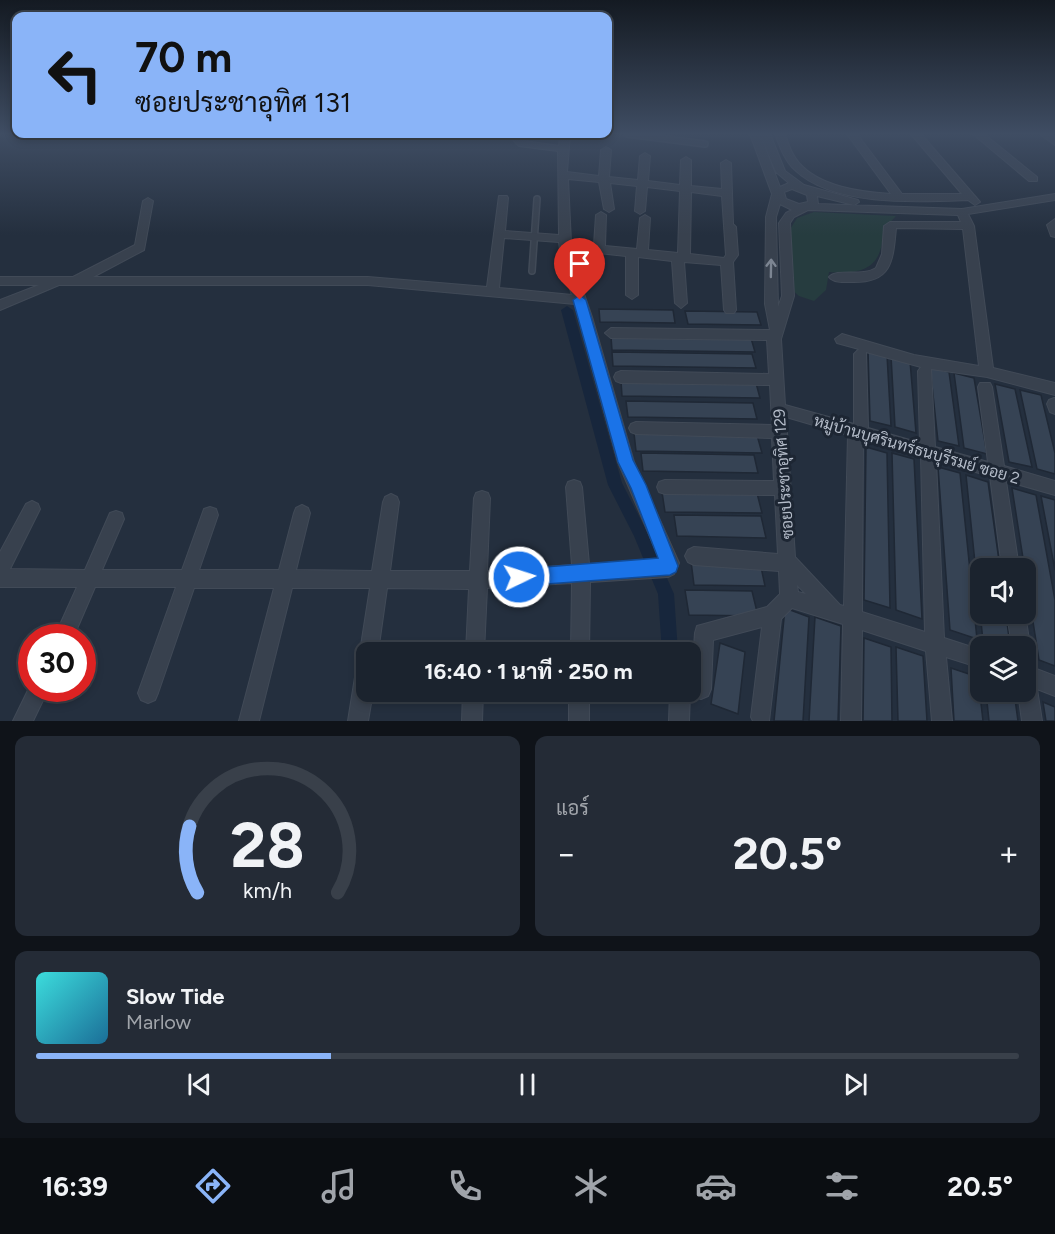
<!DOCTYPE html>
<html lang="th">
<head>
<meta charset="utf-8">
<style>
  :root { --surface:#1b232e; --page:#242b36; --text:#f1f3f6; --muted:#a0a4aa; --line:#39404a; --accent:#8ab4f8 }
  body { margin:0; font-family:Figtree,Sarabun,sans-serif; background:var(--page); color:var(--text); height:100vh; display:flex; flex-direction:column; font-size:22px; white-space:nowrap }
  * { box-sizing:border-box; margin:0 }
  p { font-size:20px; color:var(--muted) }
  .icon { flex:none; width:33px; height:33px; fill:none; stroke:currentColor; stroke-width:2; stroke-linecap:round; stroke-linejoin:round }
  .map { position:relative; height:721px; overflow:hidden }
  .drawer { display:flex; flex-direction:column; gap:15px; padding:15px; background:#0f1319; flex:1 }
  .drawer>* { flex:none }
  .guide { position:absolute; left:12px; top:12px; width:600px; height:126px; border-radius:12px; box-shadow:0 3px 9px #0003,0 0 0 2px var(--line); background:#8ab4f8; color:#111; overflow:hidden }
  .buttons { position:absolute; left:970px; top:558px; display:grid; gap:12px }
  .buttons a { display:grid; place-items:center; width:66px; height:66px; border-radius:12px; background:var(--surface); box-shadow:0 3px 9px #0003,0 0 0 2px var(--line); font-size:30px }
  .speed { position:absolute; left:18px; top:624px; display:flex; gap:12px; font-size:30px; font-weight:700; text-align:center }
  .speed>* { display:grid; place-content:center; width:78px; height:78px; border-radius:50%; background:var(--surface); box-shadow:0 3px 9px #0003,0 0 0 2px var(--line); line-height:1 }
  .speed .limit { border:9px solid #d22; background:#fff; color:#111 }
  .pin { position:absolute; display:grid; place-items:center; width:51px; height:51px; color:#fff; margin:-62px -26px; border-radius:50% 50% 50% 0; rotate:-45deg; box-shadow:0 0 6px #0007 }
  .pin .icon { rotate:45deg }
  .me { position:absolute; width:66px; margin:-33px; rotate:86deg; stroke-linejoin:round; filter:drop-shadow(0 0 4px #0008) }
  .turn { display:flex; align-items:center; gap:21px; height:126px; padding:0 24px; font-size:27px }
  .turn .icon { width:78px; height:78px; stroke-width:2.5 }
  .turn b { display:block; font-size:42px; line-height:51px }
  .big { font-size:45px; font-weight:700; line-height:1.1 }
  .drawer .tile { flex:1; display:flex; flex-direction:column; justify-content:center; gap:9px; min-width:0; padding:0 21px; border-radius:12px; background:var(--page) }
  .drawer .dial { align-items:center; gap:0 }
  .dial svg { height:156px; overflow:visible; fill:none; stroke:var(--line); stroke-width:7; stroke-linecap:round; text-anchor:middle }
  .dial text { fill:var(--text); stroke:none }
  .song { display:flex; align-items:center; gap:18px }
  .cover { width:72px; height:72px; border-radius:9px; background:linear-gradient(135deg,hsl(180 70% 55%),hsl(200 70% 35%)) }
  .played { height:6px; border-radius:3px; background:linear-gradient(90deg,var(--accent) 30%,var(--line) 30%) }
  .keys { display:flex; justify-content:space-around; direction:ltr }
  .heat { display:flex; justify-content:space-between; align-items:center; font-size:33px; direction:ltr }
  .drawer .tiles { flex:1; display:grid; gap:15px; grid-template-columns:1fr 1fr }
  .tile:last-child { grid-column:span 2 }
  .trip { position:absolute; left:356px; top:642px; width:345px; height:60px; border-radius:12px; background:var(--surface); box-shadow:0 3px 9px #0003,0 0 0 2px var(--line); font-weight:700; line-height:60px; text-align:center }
  .tab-bar { display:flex; height:96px; justify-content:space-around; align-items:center; background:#0b0e12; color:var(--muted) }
  .tab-bar .icon { width:42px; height:42px }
  .tab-bar .on { color:var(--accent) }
  .tab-bar b { font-size:27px; color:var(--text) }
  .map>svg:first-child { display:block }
</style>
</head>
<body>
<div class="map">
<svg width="1055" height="721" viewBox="0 0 1055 721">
  <rect width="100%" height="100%" fill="#242f3e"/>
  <path fill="#263c3f" d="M814,212l82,4 -13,14c0,38 -20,45 -54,42l-3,18 -12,11 -15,-5 -8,-7 -2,-58 8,-13z"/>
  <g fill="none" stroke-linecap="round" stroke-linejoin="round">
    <polygon fill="#17263c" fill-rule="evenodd" points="567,306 573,310 622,483 644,526 674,594 678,652 662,652 658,594 634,536 608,485 561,310"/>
  </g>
  <g fill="#364354" stroke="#1f2835" stroke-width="1.5">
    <polygon points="599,309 673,310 675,323 600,322"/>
    <polygon points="685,311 757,312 761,325 688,324"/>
    <polygon points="611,337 751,338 755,352 612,350"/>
    <polygon points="868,350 887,355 891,426 870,421"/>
    <polygon points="612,352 752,354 756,368 613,366"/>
    <polygon points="891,356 910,361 916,433 895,427"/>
    <polygon points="930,367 949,372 959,446 938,441"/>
    <polygon points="954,373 974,378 987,454 964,448"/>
    <polygon points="621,381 756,383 760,398 622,396"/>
    <polygon points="995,384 1015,389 1032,467 1009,462"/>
    <polygon points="1020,390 1041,395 1055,453 1055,474 1037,469"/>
    <polygon points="626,401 753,403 757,419 628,417"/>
    <polygon points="634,433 757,435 762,453 636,451"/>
    <polygon points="866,447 887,453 890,608 864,600"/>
    <polygon points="641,453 754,455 758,473 643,471"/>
    <polygon points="892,453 914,459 922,619 896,610"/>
    <polygon points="938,467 960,473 977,639 950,630"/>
    <polygon points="966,475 988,482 1000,568 981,568 981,614 1006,614 1010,646 1000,646 983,641"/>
    <polygon points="1012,488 1036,495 1055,600 1055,666 1039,660"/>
    <polygon points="662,492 757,493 762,513 665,512"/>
    <polygon points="1041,496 1055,500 1055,570"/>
    <polygon points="674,515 761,516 766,538 677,536"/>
    <polygon points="691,561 760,562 765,586 694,585"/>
    <polygon points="685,590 752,591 758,616 689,615"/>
    <polygon points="785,608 809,617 803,721 774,721"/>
    <polygon points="815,617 841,626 838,721 809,721"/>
    <polygon points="864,638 891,647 892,721 863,721"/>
    <polygon points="720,643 745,652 738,714 711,704"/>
    <polygon points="896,647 923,656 927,721 898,721"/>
    <polygon points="951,668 978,677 983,721 954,721"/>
    <polygon points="986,692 1014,692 1018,721 989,721"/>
    <polygon points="1043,702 1055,707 1055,721 1046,721"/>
  </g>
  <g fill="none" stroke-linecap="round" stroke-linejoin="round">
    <g stroke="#414a57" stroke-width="8">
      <g id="service">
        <polyline points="627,134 705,144"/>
        <polyline points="532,271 537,199"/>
      </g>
    </g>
    <g stroke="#414a57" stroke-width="2">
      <g id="minor">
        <polygon points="448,134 464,134 445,139 443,137"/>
        <path d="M507,134h10l8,7 34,5 1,-12h10l-3,38 32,4 2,-26 5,-3 5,3 -2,27 29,3 2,-24 5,-3 5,3 -2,25 32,4 1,-25 5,-3 5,3v26l31,3 -1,-26 5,-3 5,3 2,61 3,3 2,28 -5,7 3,48 -2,3h-8l-2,-3 -3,-45 -37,-3 3,41 -6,5 -6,-5 -3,-42 -34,-4v38l-6,4 -6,-4v-39l-55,-6 3,15 18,52 42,145 45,101 -5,11 -6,3 -78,5 -1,70h-18l1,-69 -85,5 -3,64h-18l3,-63 -82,-1 -9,64h-12v8l-4,-1 -2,-7 10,-64h-78l-33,133h-20l35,-133h-80l-36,105 -3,7 -7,3 -7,-3 -3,-7 38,-106h-81l-22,51h-19l23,-51h-77v-35l26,-48 6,-3 6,3 2,5 -30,60 75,1 25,-57 6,-2 6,2 2,6 -22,51h80l22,-61 6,-2 6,2 2,6 -19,55h80l15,-57 2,-5 6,-3 6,3 2,5 -14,57 76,1 11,-69 2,-5 6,-3 6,3 2,5 -9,69h80l4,-73 2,-5 6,-2 6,2 2,5 -3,73 85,-6 -6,-78 2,-5 6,-2 6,2 2,5 7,77 71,-4 -42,-98 -43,-158 -207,-19h-309l-59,25v-10l39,-15h-39v-8h73l62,-32 8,-44 5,-3 5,3 -9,49 -51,27h275l119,10 12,-91h8l1,2 -3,33 54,4 -1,-84 -39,-5zM568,179l31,3 5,27 5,3 5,-3 -4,-26 27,3 -2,25 5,3 5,-3 2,-24 33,4 -2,62 -30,-3 2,-32 -5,-3 -5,3 -3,31 -32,-3 1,-31 -5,-3 -5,3 -2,30 -23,-2zM691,192l31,4 4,59 -2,3 -34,-4zM504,238l55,4 3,23 10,30 -73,-7z"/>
        <path d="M750,134h10l20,53 9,-4 -13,-11 -16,-38h10l15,37 19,14 54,15 1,2 -5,3 -37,-9 1,8 144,5 93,-15v6l-87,14 6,12 19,142 62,15v12l-68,-18 -56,-8 4,78 53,15 -10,-75 2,-4h10l2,4 12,79 51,15v14l-49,-14 13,87h-17l-12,-92 -54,-15 8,177 37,12v18l-35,-11 6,64h-20l-6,-70 -64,-21 -1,91h-20l2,-97 -51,-16 -11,11 -12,102h-16l-2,-4 11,-90 -49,13 -2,49 -3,7 -7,3 -7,-3 -3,-7 4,-56 2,-7 70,-19 13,-13 -1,-23 -85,-6 -6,-3 -3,-6 3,-6 6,-3 84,7 -3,-59 -110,-1 -6,-2 -2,-5 2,-5 6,-2 109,1 -2,-43 -136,-4 -5,-2 -2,-4 2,-4 5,-2 136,3 -2,-40 -149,-2 -5,-2 -2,-4 2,-4 5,-2 148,3 -2,-34 -156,-2 -6,-5 6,-5 159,2 -5,-26 1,-87 6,-23zM792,189l15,6 1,7 -9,2 -13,-5 -2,-7zM780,204l12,6 -6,3 -7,10 3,73 -4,11 -2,-90zM808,210l150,5 3,7h-71l-6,4 -2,28 -6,14c-14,9 -39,0 -47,9 5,6 15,5 23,5 40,1 41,-21 44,-54l67,1 16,137 -65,-11 -72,-21 -7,5 2,4 22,6 -5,5v70l-69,-19 -4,-66 13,-43 -4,-73 4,-6zM866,352l55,15 -3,4 2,72 -52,-15zM786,417l62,18 -4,171 -4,-1 -45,-48zM863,440l58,16 4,176 -63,-20zM797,585l9,9 -8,-2z"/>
        <path d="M775,134h10c3,10 7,21 14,29 21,24 62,29 92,31l-44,-60h10l45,60h60l-51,-60h10l59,68 -5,3 -7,-5c-50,2 -134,7 -173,-30 -10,-9 -15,-23 -20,-36z"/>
        <polygon points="973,134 984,134 1037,177 1037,181 1029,181"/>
        <polygon points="1040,134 1051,134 1055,137 1055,145"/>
        <polygon points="1055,219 1055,237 1051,236 1047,225"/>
        <polygon points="1054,398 1055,398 1055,414 1050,412 1047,404 1049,400"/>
        <polygon points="1007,614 1025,614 1030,646 1028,653 1026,653 1026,646 1012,646"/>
        <polygon points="682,641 689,643 691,650 690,653 672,652 675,643"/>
        <polygon points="366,661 366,692 373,692 368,721 348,721 356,671 359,664"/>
        <polygon points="1026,665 1055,676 1055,696 1037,689 1042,721 1022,721 1018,692 1026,692"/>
        <polygon points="32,682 32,688 49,688 33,721 13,721"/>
        <polygon points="463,692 483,692 482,721 462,721"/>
        <rect x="569" y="692" width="20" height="29"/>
        <polygon points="670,692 690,692 689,721 669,721"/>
      </g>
    </g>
    <use href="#service" stroke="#38414e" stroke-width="5"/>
    <use href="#minor" fill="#38414e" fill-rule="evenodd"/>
  </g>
  <defs><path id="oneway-shaft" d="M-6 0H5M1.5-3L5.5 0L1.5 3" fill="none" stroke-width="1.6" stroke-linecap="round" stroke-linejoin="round" transform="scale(1.5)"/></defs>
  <use stroke="#7c8592" href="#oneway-shaft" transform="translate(771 268) rotate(-89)"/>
  <linearGradient id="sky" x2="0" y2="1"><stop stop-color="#141a22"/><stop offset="0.57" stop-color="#3f4d63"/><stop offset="1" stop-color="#3f4d63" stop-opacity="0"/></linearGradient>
  <rect width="1055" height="235" fill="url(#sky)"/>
  <polygon fill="#1a73e8" stroke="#114b97" stroke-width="1.5" points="580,295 586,300 633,460 646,485 678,566 676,572 670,575 519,586 513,584 510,577 513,571 519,569 658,558 631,488 618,462 573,300"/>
  <g text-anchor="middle" stroke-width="6" stroke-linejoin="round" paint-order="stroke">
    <g font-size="16" fill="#b4bcc9" stroke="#1d2633">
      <text transform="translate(917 449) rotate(16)" y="6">หมู่บ้านบุศรินทร์ธนบุรีรมย์ ซอย 2</text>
      <text transform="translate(783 474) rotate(-94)" y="6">ซอยประชาอุทิศ 129</text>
    </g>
  </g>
</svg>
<div class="buttons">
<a><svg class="icon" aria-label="sound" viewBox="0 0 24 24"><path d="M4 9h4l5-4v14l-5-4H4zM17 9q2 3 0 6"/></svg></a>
<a><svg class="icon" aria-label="layers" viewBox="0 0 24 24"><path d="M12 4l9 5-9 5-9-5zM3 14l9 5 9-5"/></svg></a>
</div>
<div class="speed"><div class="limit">30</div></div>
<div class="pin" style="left:580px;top:300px;background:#d93025"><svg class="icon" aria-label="arrive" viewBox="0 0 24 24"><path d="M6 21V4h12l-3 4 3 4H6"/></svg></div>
<svg class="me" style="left:519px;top:577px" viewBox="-20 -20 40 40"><circle r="17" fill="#1a73e8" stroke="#fff" stroke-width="3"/><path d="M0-11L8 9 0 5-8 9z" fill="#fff"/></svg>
<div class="trip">16:40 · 1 นาที · 250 m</div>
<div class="guide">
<div class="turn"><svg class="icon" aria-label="left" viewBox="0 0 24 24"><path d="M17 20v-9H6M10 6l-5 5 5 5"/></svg><div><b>70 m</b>ซอยประชาอุทิศ 131</div></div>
</div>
</div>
<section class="drawer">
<div class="tiles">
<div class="tile dial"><svg viewBox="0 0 100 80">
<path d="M14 69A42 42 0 1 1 86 69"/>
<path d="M14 69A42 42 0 0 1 10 35" stroke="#8ab4f8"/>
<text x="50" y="56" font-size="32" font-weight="700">28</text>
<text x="50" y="72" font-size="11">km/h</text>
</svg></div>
<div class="tile"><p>แอร์</p>
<div class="heat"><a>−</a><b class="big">20.5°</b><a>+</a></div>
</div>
<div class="tile">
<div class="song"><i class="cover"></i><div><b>Slow Tide</b><p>Marlow</p></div></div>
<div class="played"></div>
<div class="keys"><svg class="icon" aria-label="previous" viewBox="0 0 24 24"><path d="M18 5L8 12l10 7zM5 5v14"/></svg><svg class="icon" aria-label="pause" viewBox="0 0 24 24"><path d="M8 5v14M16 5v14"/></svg><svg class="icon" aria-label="next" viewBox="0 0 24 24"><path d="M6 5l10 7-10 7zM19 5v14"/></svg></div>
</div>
</div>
</section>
<nav class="tab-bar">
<b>16:39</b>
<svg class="icon on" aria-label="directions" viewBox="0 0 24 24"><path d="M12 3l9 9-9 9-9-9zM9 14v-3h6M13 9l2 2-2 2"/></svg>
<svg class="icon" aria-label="music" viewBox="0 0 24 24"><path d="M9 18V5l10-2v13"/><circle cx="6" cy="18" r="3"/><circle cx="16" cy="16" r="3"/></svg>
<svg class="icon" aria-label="phone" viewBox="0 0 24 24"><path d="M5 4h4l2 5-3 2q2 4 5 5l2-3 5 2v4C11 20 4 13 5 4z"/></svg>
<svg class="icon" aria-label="climate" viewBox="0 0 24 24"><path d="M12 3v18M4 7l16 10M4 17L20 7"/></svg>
<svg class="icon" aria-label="car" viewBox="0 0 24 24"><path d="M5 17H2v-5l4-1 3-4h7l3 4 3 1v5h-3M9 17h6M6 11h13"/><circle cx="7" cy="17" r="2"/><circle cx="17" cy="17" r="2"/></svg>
<svg class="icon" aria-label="filters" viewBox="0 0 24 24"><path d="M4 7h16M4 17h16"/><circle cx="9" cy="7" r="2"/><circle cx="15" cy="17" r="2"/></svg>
<b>20.5°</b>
</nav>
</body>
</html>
